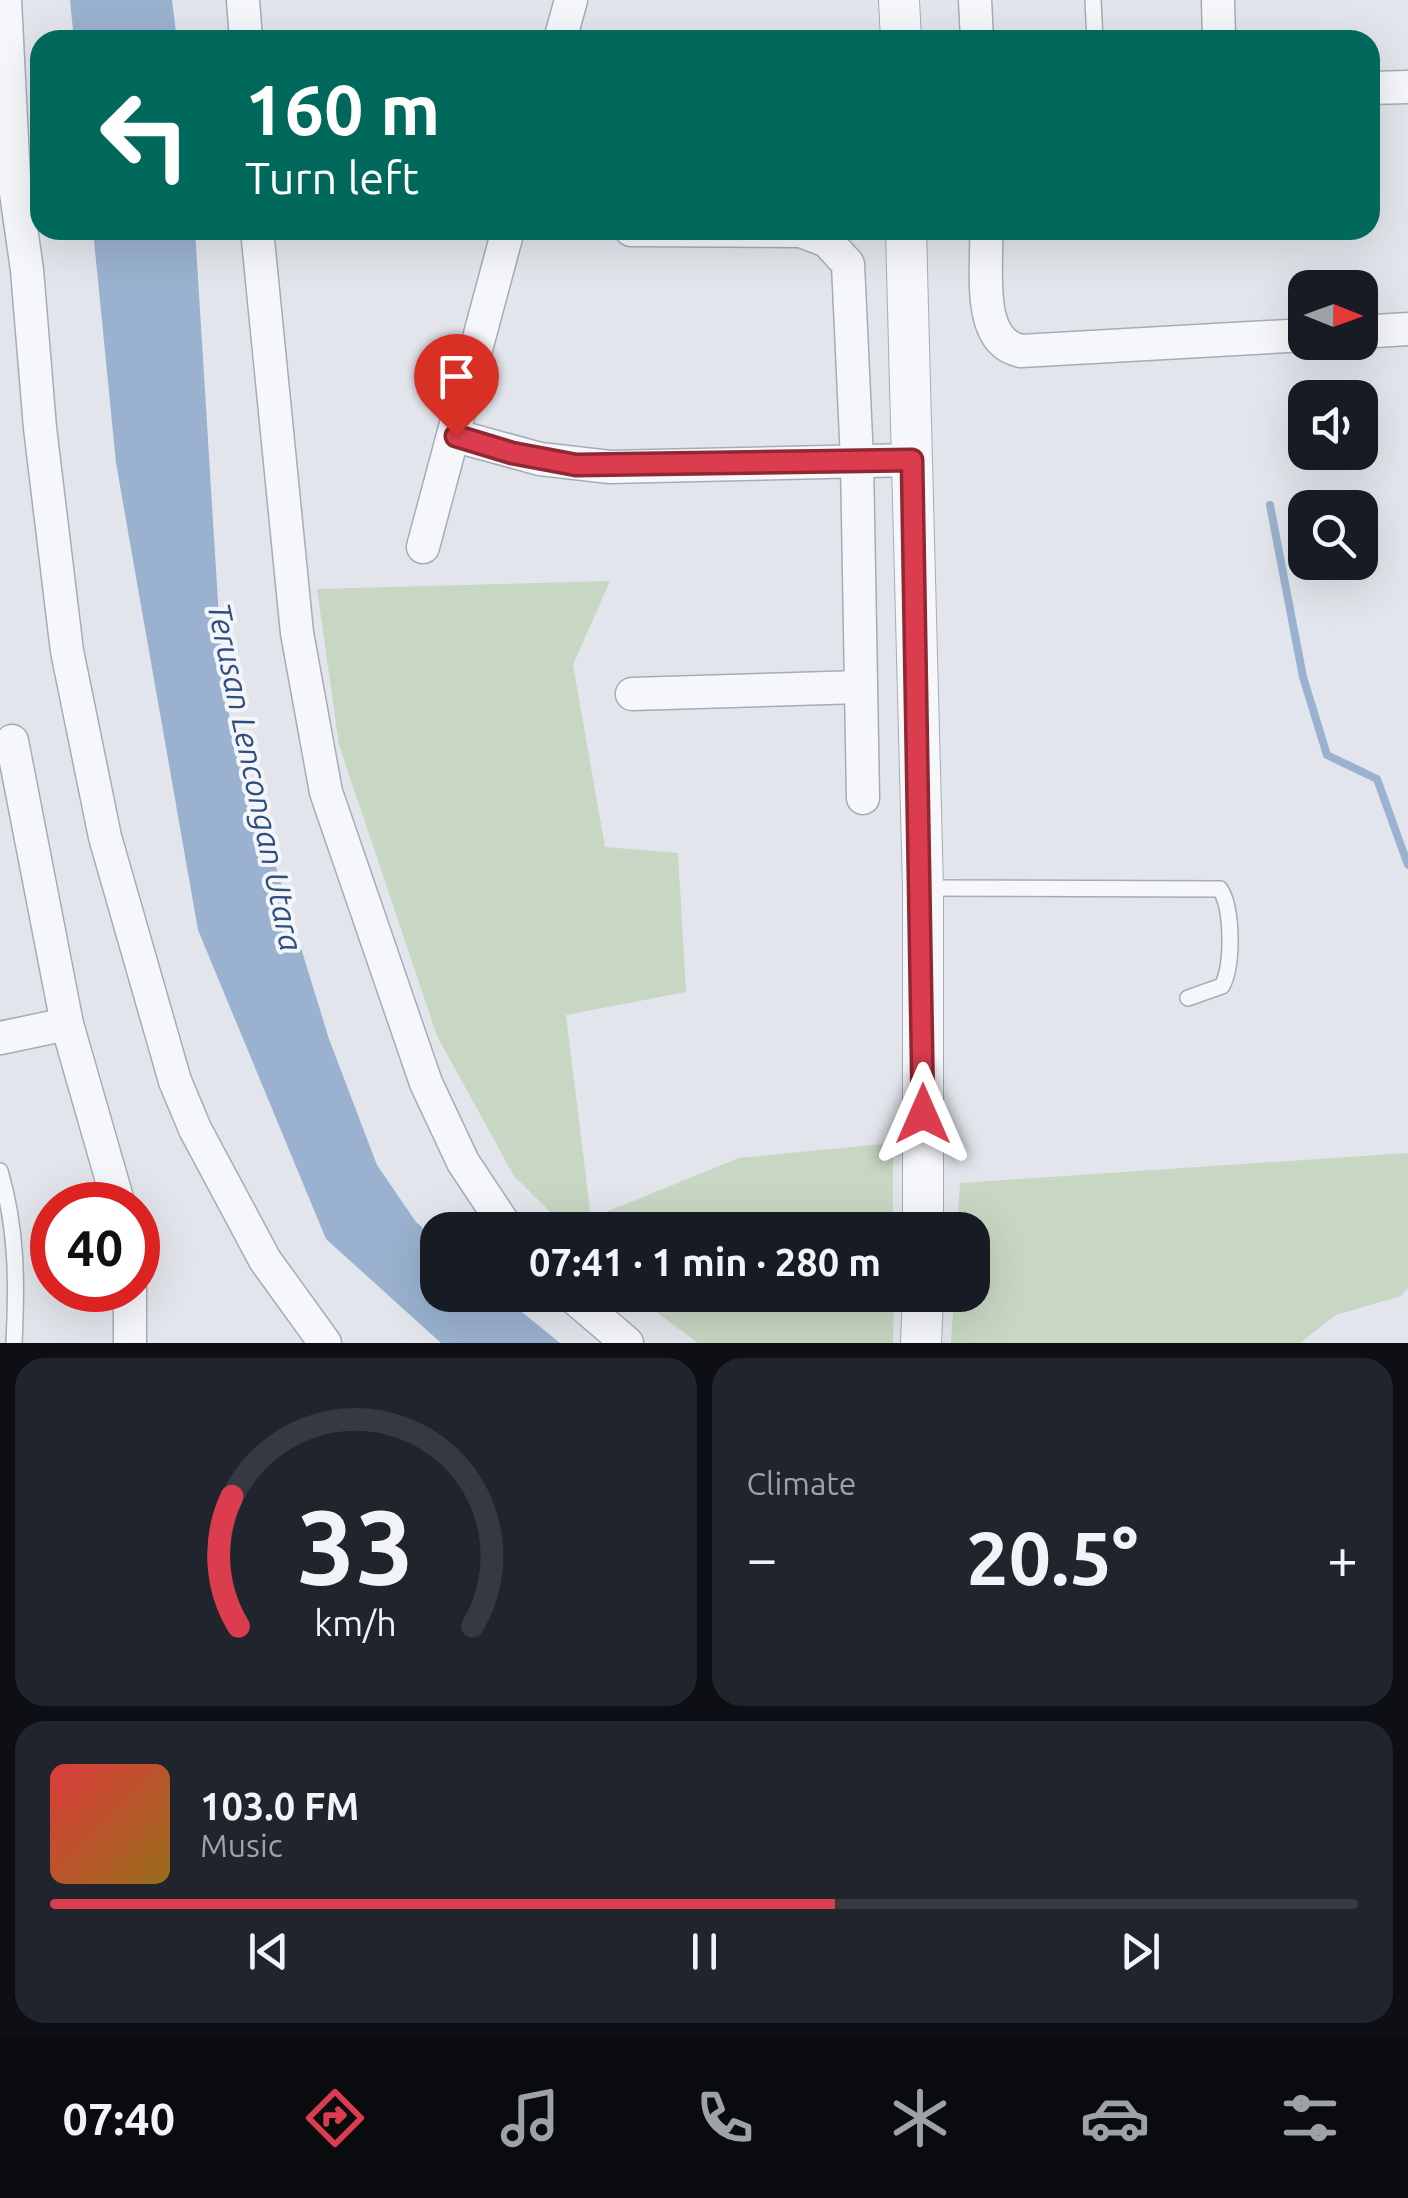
<!DOCTYPE html>
<html lang="en">
<head>
<meta charset="utf-8">
<style>
  :root { --surface:#171b24; --page:#20242c; --text:#f1f3f6; --muted:#9ea1a6; --line:#363941; --accent:#dc3d4e }
  body { margin:0; font-family:Ubuntu,sans-serif; background:var(--page); color:var(--text); height:100vh; display:flex; flex-direction:column; font-size:38px; white-space:nowrap }
  * { box-sizing:border-box; margin:0 }
  p { font-size:32px; color:var(--muted) }
  .icon { flex:none; width:55px; height:55px; fill:none; stroke:currentColor; stroke-width:2; stroke-linecap:round; stroke-linejoin:round }
  .map { position:relative; height:1343px; overflow:hidden }
  .sheet { display:flex; flex-direction:column; gap:15px; padding:15px; background:#0d0f14; flex:1 }
  .sheet>* { flex:none }
  .banner { position:absolute; left:30px; top:30px; width:1350px; height:210px; border-radius:30px; box-shadow:0 10px 40px #0002; background:#00695c; color:#fff; overflow:hidden }
  .needle { width:65px; rotate:91deg }
  .buttons { position:absolute; left:1288px; top:270px; display:grid; gap:20px }
  .buttons a { display:grid; place-items:center; width:90px; height:90px; border-radius:20px; background:var(--surface); box-shadow:0 10px 40px #0002; font-size:50px }
  .speed { position:absolute; left:30px; top:1182px; display:flex; gap:20px; font-size:50px; font-weight:700; text-align:center }
  .speed>* { display:grid; place-content:center; width:130px; height:130px; border-radius:50%; background:var(--surface); box-shadow:0 10px 40px #0002; line-height:1 }
  .speed .limit { border:15px solid #d22; background:#fff; color:#111 }
  .pin { position:absolute; display:grid; place-items:center; width:85px; height:85px; color:#fff; margin:-102px -42px; border-radius:50% 50% 50% 0; rotate:-45deg; box-shadow:0 0 10px #0007 }
  .pin .icon { rotate:45deg }
  .me { position:absolute; width:110px; margin:-55px; rotate:0deg; stroke-linejoin:round; filter:drop-shadow(0 0 8px #0008) }
  .turn { display:flex; align-items:center; gap:35px; height:210px; padding:0 50px; font-size:45px }
  .turn .icon { width:130px; height:130px; stroke-width:2.5 }
  .turn b { display:block; font-size:70px; line-height:85px }
  .big { font-size:75px; font-weight:600; line-height:1.1 }
  .sheet .widget { flex:1; display:flex; flex-direction:column; justify-content:center; gap:15px; min-width:0; padding:0 35px; border-radius:30px; background:var(--page) }
  .sheet .dial { align-items:center; gap:0 }
  .dial svg { height:260px; overflow:visible; fill:none; stroke:var(--line); stroke-width:7; stroke-linecap:round; text-anchor:middle }
  .dial text { fill:var(--text); stroke:none }
  .song { display:flex; align-items:center; gap:30px }
  .cover { width:120px; height:120px; border-radius:15px; background:linear-gradient(135deg,hsl(0 70% 55%),hsl(40 70% 35%)) }
  .played { height:10px; border-radius:5px; background:linear-gradient(90deg,var(--accent) 60%,var(--line) 60%) }
  .keys { display:flex; justify-content:space-around; direction:ltr }
  .heat { display:flex; justify-content:space-between; align-items:center; font-size:55px; direction:ltr }
  .sheet .tiles { flex:1; display:grid; gap:15px; grid-template-columns:1fr 1fr }
  .widget:last-child { grid-column:span 2 }
  .trip { position:absolute; left:420px; top:1212px; width:570px; height:100px; border-radius:30px; background:var(--surface); box-shadow:0 10px 40px #0002; font-weight:600; line-height:100px; text-align:center }
  .dock { display:flex; height:160px; justify-content:space-around; align-items:center; background:#090b0e; color:var(--muted) }
  .dock .icon { width:70px; height:70px }
  .dock .active { color:var(--accent) }
  .dock b { font-size:45px; color:var(--text) }
  .map>svg:first-child { display:block }
</style>
</head>
<body>
<div class="map">
<svg width="1408" height="1343" viewBox="0 0 1408 1343">
  <rect width="100%" height="100%" fill="#e2e6ec"/>
  <g fill="#c7d7c3">
    <polygon points="610,581 573,665 605,847 678,853 686,992 566,1015 591,1218 739,1158 893,1143 893,1230 568,1230 514,1176 437,1036 339,745 317,589"/>
    <polygon points="1408,1153 1408,1288 1401,1296 1336,1315 1300,1343 951,1343 954,1295 972,1295 972,1230 957,1230 960,1183"/>
    <polygon points="633,1295 894,1295 893,1343 698,1343"/>
  </g>
  <g fill="#9ab2cf">
    <polygon points="70,0 172,0 177,40 74,40"/>
    <polygon points="93,230 195,230 224,698 329,1039 377,1165 416,1222 437,1240 438,1295 501,1295 560,1343 441,1343 326,1239 198,930 116,463"/>
  </g>
  <g fill="none" stroke-linecap="round" stroke-linejoin="round">
    <polyline stroke="#9ab2cf" stroke-width="8" points="1270,505 1303,677 1327,755 1377,779 1408,865"/>
    <g stroke="#a6acb7" stroke-width="18">
      <g id="service">
        <polyline points="1093,0 1095,40"/>
        <path d="M926,888l294,1c13,20 13,77 2,97l-34,12"/>
        <path d="M0,1171c17,58 17,111 14,172"/>
      </g>
    </g>
    <g stroke="#a6acb7" stroke-width="35">
      <g id="minor">
        <polyline points="5,0 14,179 27,270 40,428 67,651 105,837 175,1081 195,1129 265,1260 325,1343"/>
        <polyline points="243,0 246,40"/>
        <polyline points="975,0 977,40"/>
        <polyline points="1218,0 1219,40"/>
        <polyline points="560,40 571,0"/>
        <polyline points="1370,88 1408,87"/>
        <polyline points="257,230 297,633 326,792 426,1083 463,1162 508,1230"/>
        <polyline points="631,230 801,231 827,241 848,264 857,460 863,798"/>
        <path d="M986,230c2,38 -11,112 35,121l284,-16"/>
        <polyline points="1360,332 1408,329"/>
        <polyline points="456,436 540,459 610,467 912,460"/>
        <polyline points="423,547 508,230"/>
        <polyline points="632,694 860,687"/>
        <polyline points="12,741 67,1024"/>
        <polyline points="0,1038 67,1024 119,1205"/>
        <polyline points="571,1295 627,1343"/>
        <polyline points="130,1343 130,1290"/>
      </g>
    </g>
    <g stroke="#a6acb7" stroke-width="42">
      <g id="tertiary">
        <polyline points="899,0 901,40"/>
        <polyline points="906,230 923,888 923,1230"/>
        <polyline points="921,1343 923,1295"/>
      </g>
    </g>
    <use href="#service" stroke="#f6f7fa" stroke-width="15"/>
    <use href="#minor" stroke="#f6f7fa" stroke-width="32"/>
    <use href="#tertiary" stroke="#f6f7fa" stroke-width="40"/>
  </g>
  <g fill="none" stroke-linecap="round" stroke-linejoin="round">
    <g stroke="#8f2833" stroke-width="25">
      <polyline id="route" points="456,436 512,453 576,465 912,460 923,1114"/>
    </g>
    <use href="#route" stroke="#dc3d4e" stroke-width="18"/>
  </g>
  <g text-anchor="middle" stroke-width="8" stroke-linejoin="round" paint-order="stroke">
    <g font-size="32" font-style="italic" fill="#2e4e7f" stroke="#f3f5f9">
      <text transform="translate(255 777) rotate(78)" y="11">Terusan Lencongan Utara</text>
    </g>
  </g>
</svg>
<div class="buttons">
<a><svg class="needle" viewBox="-14 -14 28 28"><path d="M0-13l5 13h-10z" fill="#e53935"/><path d="M0 13l5-13h-10z" fill="#9ea1a6"/></svg></a>
<a><svg class="icon" aria-label="sound" viewBox="0 0 24 24"><path d="M4 9h4l5-4v14l-5-4H4zM17 9q2 3 0 6"/></svg></a>
<a><svg class="icon" aria-label="search" viewBox="0 0 24 24"><circle cx="10" cy="10" r="6"/><path d="M15 15l6 6"/></svg></a>
</div>
<div class="speed"><div class="limit">40</div></div>
<div class="pin" style="left:456px;top:436px;background:#d93025"><svg class="icon" aria-label="arrive" viewBox="0 0 24 24"><path d="M6 21V4h12l-3 4 3 4H6"/></svg></div>
<svg class="me" style="left:923px;top:1114px" viewBox="-20 -20 40 40"><path d="M0-17L14 15 0 8-14 15z" fill="#dc3d4e" stroke="#fff" stroke-width="4"/></svg>
<div class="trip">07:41 · 1 min · 280 m</div>
<div class="banner">
<div class="turn"><svg class="icon" aria-label="left" viewBox="0 0 24 24"><path d="M17 20v-9H6M10 6l-5 5 5 5"/></svg><div><b>160 m</b>Turn left</div></div>
</div>
</div>
<section class="sheet">
<div class="tiles">
<div class="widget dial"><svg viewBox="0 0 100 80">
<path d="M14 69A42 42 0 1 1 86 69"/>
<path d="M14 69A42 42 0 0 1 12 29" stroke="#dc3d4e"/>
<text x="50" y="56" font-size="32" font-weight="700">33</text>
<text x="50" y="72" font-size="11">km/h</text>
</svg></div>
<div class="widget"><p>Climate</p>
<div class="heat"><a>−</a><b class="big">20.5°</b><a>+</a></div>
</div>
<div class="widget">
<div class="song"><i class="cover"></i><div><b>103.0 FM</b><p>Music</p></div></div>
<div class="played"></div>
<div class="keys"><svg class="icon" aria-label="previous" viewBox="0 0 24 24"><path d="M18 5L8 12l10 7zM5 5v14"/></svg><svg class="icon" aria-label="pause" viewBox="0 0 24 24"><path d="M8 5v14M16 5v14"/></svg><svg class="icon" aria-label="next" viewBox="0 0 24 24"><path d="M6 5l10 7-10 7zM19 5v14"/></svg></div>
</div>
</div>
</section>
<nav class="dock">
<b>07:40</b>
<svg class="icon active" aria-label="directions" viewBox="0 0 24 24"><path d="M12 3l9 9-9 9-9-9zM9 14v-3h6M13 9l2 2-2 2"/></svg>
<svg class="icon" aria-label="music" viewBox="0 0 24 24"><path d="M9 18V5l10-2v13"/><circle cx="6" cy="18" r="3"/><circle cx="16" cy="16" r="3"/></svg>
<svg class="icon" aria-label="phone" viewBox="0 0 24 24"><path d="M5 4h4l2 5-3 2q2 4 5 5l2-3 5 2v4C11 20 4 13 5 4z"/></svg>
<svg class="icon" aria-label="climate" viewBox="0 0 24 24"><path d="M12 3v18M4 7l16 10M4 17L20 7"/></svg>
<svg class="icon" aria-label="car" viewBox="0 0 24 24"><path d="M5 17H2v-5l4-1 3-4h7l3 4 3 1v5h-3M9 17h6M6 11h13"/><circle cx="7" cy="17" r="2"/><circle cx="17" cy="17" r="2"/></svg>
<svg class="icon" aria-label="filters" viewBox="0 0 24 24"><path d="M4 7h16M4 17h16"/><circle cx="9" cy="7" r="2"/><circle cx="15" cy="17" r="2"/></svg>
</nav>
</body>
</html>
